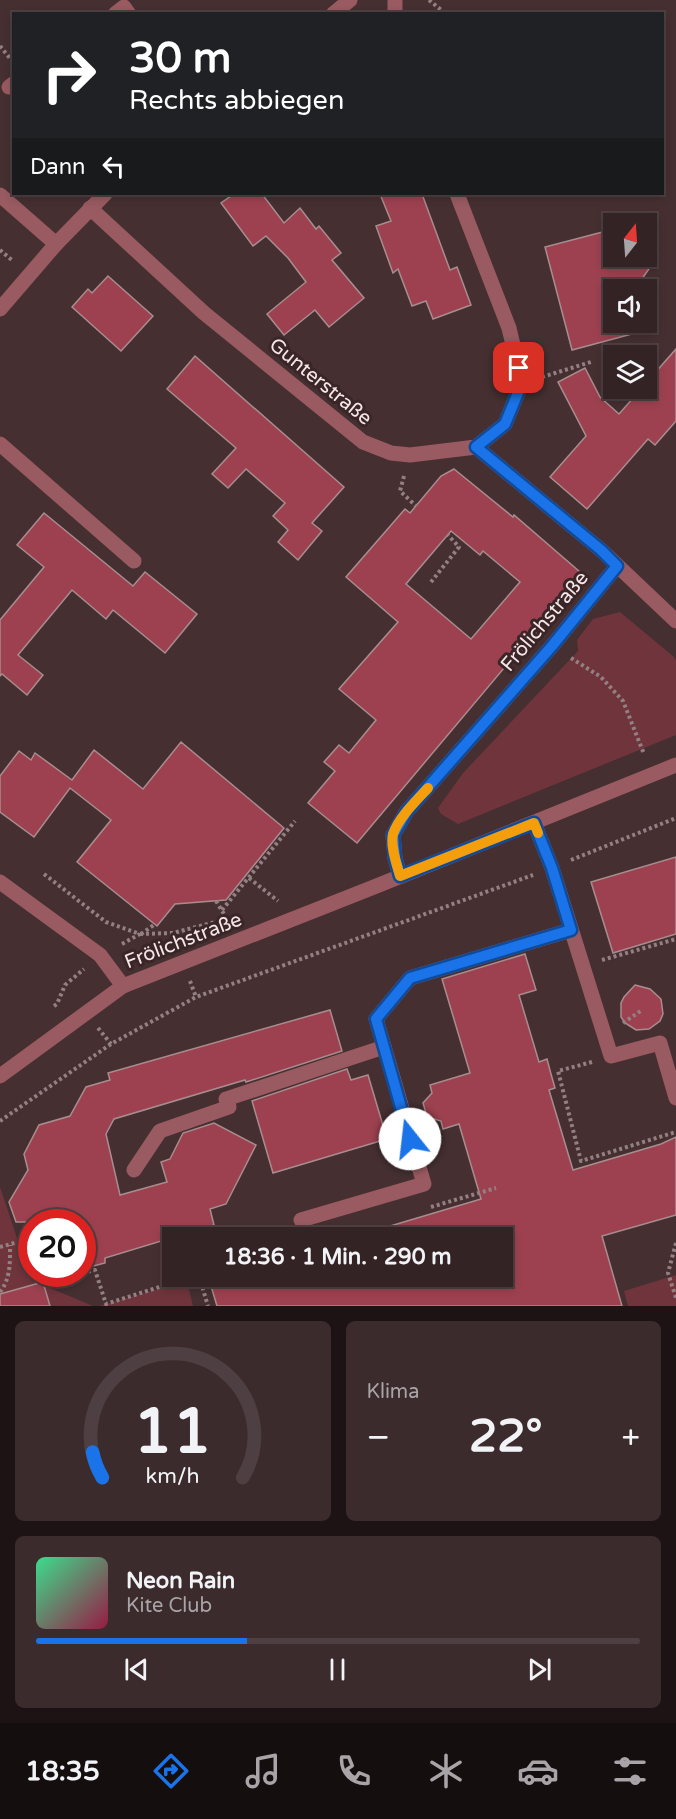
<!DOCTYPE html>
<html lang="de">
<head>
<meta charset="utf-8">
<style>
  :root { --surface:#342325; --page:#3c2b2d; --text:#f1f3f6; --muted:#a9a4a7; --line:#4e4042; --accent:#1a73e8 }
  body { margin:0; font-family:"Varela Round",sans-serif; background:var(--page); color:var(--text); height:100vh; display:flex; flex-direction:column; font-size:22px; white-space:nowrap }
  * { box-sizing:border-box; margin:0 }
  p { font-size:20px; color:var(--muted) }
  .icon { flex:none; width:33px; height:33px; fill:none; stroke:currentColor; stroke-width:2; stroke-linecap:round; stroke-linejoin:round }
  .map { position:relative; height:1306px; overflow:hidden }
  .sheet { display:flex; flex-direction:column; gap:15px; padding:15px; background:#1d1314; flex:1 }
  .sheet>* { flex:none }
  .top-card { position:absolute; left:12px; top:12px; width:652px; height:183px; border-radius:0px; box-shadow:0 3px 9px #0003,0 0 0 2px var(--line); background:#202124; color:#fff; overflow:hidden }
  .needle { width:39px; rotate:17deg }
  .buttons { position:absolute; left:603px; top:213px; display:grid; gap:12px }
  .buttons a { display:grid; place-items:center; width:54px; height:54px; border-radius:0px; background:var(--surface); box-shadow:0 3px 9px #0003,0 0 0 2px var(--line); font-size:30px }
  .speed { position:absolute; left:18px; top:1209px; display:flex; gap:12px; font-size:30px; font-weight:700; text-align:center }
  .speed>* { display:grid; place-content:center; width:78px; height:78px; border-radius:50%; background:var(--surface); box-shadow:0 3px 9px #0003,0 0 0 2px var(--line); line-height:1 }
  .speed .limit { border:9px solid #d22; background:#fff; color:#111 }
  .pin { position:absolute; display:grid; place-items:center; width:51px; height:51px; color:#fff; margin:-26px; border-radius:12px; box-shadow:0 3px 9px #0006 }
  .me { position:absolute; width:66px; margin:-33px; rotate:344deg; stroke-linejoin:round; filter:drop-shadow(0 0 4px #0008) }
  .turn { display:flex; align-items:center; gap:21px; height:126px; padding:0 18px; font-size:27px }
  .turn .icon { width:78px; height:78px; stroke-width:2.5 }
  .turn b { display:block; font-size:42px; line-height:51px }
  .then { display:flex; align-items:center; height:57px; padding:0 18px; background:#0003; gap:12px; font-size:22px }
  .big { font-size:45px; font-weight:700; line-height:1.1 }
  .sheet .tile { flex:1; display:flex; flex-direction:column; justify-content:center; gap:9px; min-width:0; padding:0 21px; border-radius:9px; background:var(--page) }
  .sheet .dial { align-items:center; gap:0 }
  .dial svg { height:156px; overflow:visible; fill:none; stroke:var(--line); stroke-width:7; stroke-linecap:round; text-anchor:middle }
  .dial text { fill:var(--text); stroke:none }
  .song { display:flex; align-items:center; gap:18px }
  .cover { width:72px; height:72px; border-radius:9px; background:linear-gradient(135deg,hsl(150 70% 55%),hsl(340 70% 35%)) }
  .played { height:6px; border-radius:3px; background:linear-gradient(90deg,var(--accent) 35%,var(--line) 35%) }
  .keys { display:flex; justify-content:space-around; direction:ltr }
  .heat { display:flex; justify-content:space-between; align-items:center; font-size:33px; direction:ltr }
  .sheet .tiles { flex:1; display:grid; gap:15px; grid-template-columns:1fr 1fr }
  .tile:last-child { grid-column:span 2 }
  .trip { position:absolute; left:162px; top:1227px; width:351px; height:60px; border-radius:0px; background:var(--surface); box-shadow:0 3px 9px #0003,0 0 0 2px var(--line); font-weight:700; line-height:60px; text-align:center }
  .tabs { display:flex; height:96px; justify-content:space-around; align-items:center; background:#150e0f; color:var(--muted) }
  .tabs .icon { width:42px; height:42px }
  .tabs .current { color:var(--accent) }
  .tabs b { font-size:27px; color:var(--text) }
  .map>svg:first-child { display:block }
</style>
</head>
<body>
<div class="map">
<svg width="676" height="1306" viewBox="0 0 676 1306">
  <rect width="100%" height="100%" fill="#452f31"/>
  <g fill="#70343c">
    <polygon points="620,612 674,657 676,661 676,735 458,824 441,814 438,808 463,773 578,651 577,640 593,619"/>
    <polygon points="0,1187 31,1280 93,1306 0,1306"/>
    <polygon points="676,1275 676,1306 628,1306 624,1291"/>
    <polygon points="187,1281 193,1306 99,1306 106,1304"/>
  </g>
  <g fill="#9d4150" stroke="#a88d8f" stroke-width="1.5" fill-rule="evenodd">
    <polygon points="234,194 262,194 284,223 300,208 316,229 319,226 341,253 332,260 364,298 329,327 315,310 284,335 267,314 306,282 288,258 266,236 253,246 221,203"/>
    <polygon points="380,194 422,194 450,270 457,267 471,305 433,319 426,301 412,306 398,269 393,273 376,226 391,221"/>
    <polygon points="614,229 614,256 658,256 637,286 614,290 614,322 629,322 632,334 572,350 545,247"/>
    <polygon points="108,276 153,316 121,351 72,307 88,289 92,293"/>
    <polygon points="676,349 676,421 655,445 648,439 587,509 550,477 586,436 558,382 585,368 600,397 619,414 642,388 646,388 646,383"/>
    <polygon points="195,356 344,487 312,523 322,531 298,560 278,542 288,530 273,516 285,503 246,469 228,488 212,474 236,448 167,389"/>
    <path d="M454,469l59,48 1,-2 73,63 -80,91 -3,-1 -147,175 -49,-40 27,-32 -11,-9 15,-17 10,8 27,-33 -37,-31 59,-67 -52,-45 59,-68 5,4 31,-37zM451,531l29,24 3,-4 37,31 -49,57 -65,-55z"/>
    <polygon points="44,513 133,586 145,572 197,614 165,653 113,610 106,619 72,590 18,655 43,675 27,695 2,674 0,676 0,620 44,567 17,545"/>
    <polygon points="181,742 284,828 226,900 175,904 157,926 77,862 111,820 70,788 34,837 0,812 0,776 19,751 31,760 35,753 72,780 94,750 143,789"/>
    <polygon points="676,857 676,934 613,953 591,882"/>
    <polygon points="525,954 536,990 519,995 539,1062 547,1059 551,1074 555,1088 549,1090 573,1170 661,1144 676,1137 676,1215 602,1236 622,1306 217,1306 208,1276 502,1276 502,1238 350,1238 481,1199 459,1124 443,1129 441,1121 427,1117 423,1103 432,1093 430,1085 470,1073 442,979"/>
    <polygon points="635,985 650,989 661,999 663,1014 660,1021 649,1029 636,1030 625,1023 621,1017 621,1003 624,997"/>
    <polygon points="330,1010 342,1051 246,1082 245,1080 114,1119 106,1134 120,1195 167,1182 161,1162 170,1159 183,1133 214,1123 256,1145 226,1204 210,1209 214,1225 105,1258 105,1263 82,1269 82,1222 16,1222 9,1202 28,1170 24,1154 39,1125 70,1116 86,1087 110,1080 108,1073"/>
    <polygon points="347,1069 351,1080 368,1075 387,1139 273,1173 252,1101"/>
    <polygon points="43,1282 50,1306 0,1306 0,1294"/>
  </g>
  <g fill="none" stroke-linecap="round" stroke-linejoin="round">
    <g stroke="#938082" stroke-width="4" stroke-dasharray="3 3" stroke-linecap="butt">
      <polyline points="429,0 446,14"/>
      <polyline points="0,46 13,62"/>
      <polyline points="0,250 13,261"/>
      <polyline points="542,377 591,362"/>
      <polyline points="404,476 400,491 416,506"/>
      <polyline points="431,582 459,547 448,535"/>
      <polyline points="571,658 601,677 623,701 644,754"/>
      <polyline points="571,860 676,818"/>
      <polyline points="44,874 106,922 140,934 120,945"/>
      <polyline points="249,878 278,901"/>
      <polyline points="216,901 227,919"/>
      <polyline points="222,910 295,821"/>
      <polyline points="140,934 173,933 227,919"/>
      <polyline points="141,934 155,924"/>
      <polyline points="602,960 676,939"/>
      <polyline points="190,981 196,997"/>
      <polyline points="54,1006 57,1004 65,985 84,969"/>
      <polyline points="623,1023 642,1010"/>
      <polyline points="98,1028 111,1044"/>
      <polyline points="592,1062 558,1071 581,1161 676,1132"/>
      <polyline points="0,1121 111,1044 196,997 533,875"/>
      <polyline points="431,1207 496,1188"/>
      <polyline points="188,1233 189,1238"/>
      <polyline points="676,1243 668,1273 676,1298"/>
      <polyline points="0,1247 18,1242 32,1250"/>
      <polyline points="82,1273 95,1270 106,1304 194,1276"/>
      <polyline points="199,1276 208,1306"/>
      <path d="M0,1292c11,-14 10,-31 10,-47"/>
    </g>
    <g stroke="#995a61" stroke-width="15">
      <polyline points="115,14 124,7 129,14"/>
      <polyline points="333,14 350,0"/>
      <polyline points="395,14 395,0"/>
      <polyline points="9,87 14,83"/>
      <polyline points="0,195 56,244"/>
      <polyline points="90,208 204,313 363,442 391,453 410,455 476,447 505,424 522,383 509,328 457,194"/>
      <polyline points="0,309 56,244 105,194"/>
      <polyline points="0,444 134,561"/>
      <polyline points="476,447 601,550 676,621"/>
      <polyline points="534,823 552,868 611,1056 660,1043 676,1098"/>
      <polyline points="400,876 395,858 393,835 407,811 552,646 617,566"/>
      <polyline points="0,882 100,955 123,986"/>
      <polyline points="0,1076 123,986 374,887 676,765"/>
      <polyline points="134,1170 160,1131 229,1107 226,1099 384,1047"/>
      <polyline points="301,1220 424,1184 376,1019 410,978 571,930"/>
    </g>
  </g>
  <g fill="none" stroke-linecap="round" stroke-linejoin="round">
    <g stroke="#114b97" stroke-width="15">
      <polyline id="route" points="410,1139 376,1019 410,978 571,930 552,868 534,823 400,876 395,858 393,835 407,811 552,646 617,566 601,550 476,447 505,424 522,383 519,368"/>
    </g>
    <use href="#route" stroke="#1a73e8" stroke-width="10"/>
    <path stroke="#f59e0b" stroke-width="10" d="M428,788c-12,13 -29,29 -35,46 -3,12 4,31 7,42l134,-53 4,10"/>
  </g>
  <g text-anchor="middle" stroke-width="6" stroke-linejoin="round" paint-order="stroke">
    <g font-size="20" fill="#f5e7e8" stroke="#3a2527">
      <text transform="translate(321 381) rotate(39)" y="7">Gunterstraße</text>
      <text transform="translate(544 621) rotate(-50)" y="7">Frölichstraße</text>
      <text transform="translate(183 940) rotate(-21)" y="7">Frölichstraße</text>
    </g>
  </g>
</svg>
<div class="buttons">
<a><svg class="needle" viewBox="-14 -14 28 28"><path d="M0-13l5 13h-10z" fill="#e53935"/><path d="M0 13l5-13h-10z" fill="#a9a4a7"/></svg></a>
<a><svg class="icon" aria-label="sound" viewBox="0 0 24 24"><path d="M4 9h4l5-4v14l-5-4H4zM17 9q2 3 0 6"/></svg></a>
<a><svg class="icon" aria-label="layers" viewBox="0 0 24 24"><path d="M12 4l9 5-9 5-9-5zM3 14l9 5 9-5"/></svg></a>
</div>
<div class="speed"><div class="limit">20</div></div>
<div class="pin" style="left:519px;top:368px;background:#d93025"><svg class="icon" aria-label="arrive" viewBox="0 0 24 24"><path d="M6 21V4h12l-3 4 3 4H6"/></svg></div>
<svg class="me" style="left:410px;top:1139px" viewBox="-20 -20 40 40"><circle r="19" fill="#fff"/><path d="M0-13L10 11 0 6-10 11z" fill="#1a73e8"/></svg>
<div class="trip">18:36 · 1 Min. · 290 m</div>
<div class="top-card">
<div class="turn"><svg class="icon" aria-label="right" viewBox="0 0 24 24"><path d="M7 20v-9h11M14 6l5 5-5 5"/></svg><div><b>30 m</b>Rechts abbiegen</div></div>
<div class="then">Dann<svg class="icon" aria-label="left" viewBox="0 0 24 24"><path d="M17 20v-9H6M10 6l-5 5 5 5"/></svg></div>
</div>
</div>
<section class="sheet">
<div class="tiles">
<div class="tile dial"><svg viewBox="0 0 100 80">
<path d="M14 69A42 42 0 1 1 86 69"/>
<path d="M14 69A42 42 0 0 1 9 56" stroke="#1a73e8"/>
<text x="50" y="56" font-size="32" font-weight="700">11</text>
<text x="50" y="72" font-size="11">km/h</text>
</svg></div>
<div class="tile"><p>Klima</p>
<div class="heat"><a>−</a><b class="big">22°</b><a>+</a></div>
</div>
<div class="tile">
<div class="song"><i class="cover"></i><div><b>Neon Rain</b><p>Kite Club</p></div></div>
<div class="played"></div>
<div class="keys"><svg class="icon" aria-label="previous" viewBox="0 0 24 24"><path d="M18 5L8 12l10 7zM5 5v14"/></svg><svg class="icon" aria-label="pause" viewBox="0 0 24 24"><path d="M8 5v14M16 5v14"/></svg><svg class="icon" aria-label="next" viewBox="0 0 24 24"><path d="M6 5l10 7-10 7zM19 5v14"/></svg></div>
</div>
</div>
</section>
<nav class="tabs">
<b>18:35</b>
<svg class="icon current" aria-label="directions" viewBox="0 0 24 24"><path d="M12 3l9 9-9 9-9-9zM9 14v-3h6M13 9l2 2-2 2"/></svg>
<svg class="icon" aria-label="music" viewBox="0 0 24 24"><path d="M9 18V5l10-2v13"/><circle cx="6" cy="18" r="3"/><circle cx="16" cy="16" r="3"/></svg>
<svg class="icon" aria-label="phone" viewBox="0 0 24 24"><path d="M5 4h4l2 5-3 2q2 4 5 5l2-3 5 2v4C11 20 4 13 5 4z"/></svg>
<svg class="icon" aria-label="climate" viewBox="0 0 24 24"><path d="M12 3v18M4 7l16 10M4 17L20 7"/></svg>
<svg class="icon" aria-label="car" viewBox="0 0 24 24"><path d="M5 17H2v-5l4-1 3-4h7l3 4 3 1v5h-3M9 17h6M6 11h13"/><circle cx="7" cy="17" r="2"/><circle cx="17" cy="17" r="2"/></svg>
<svg class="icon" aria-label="filters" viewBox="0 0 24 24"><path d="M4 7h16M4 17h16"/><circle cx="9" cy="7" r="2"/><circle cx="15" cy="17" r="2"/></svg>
</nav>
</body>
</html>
